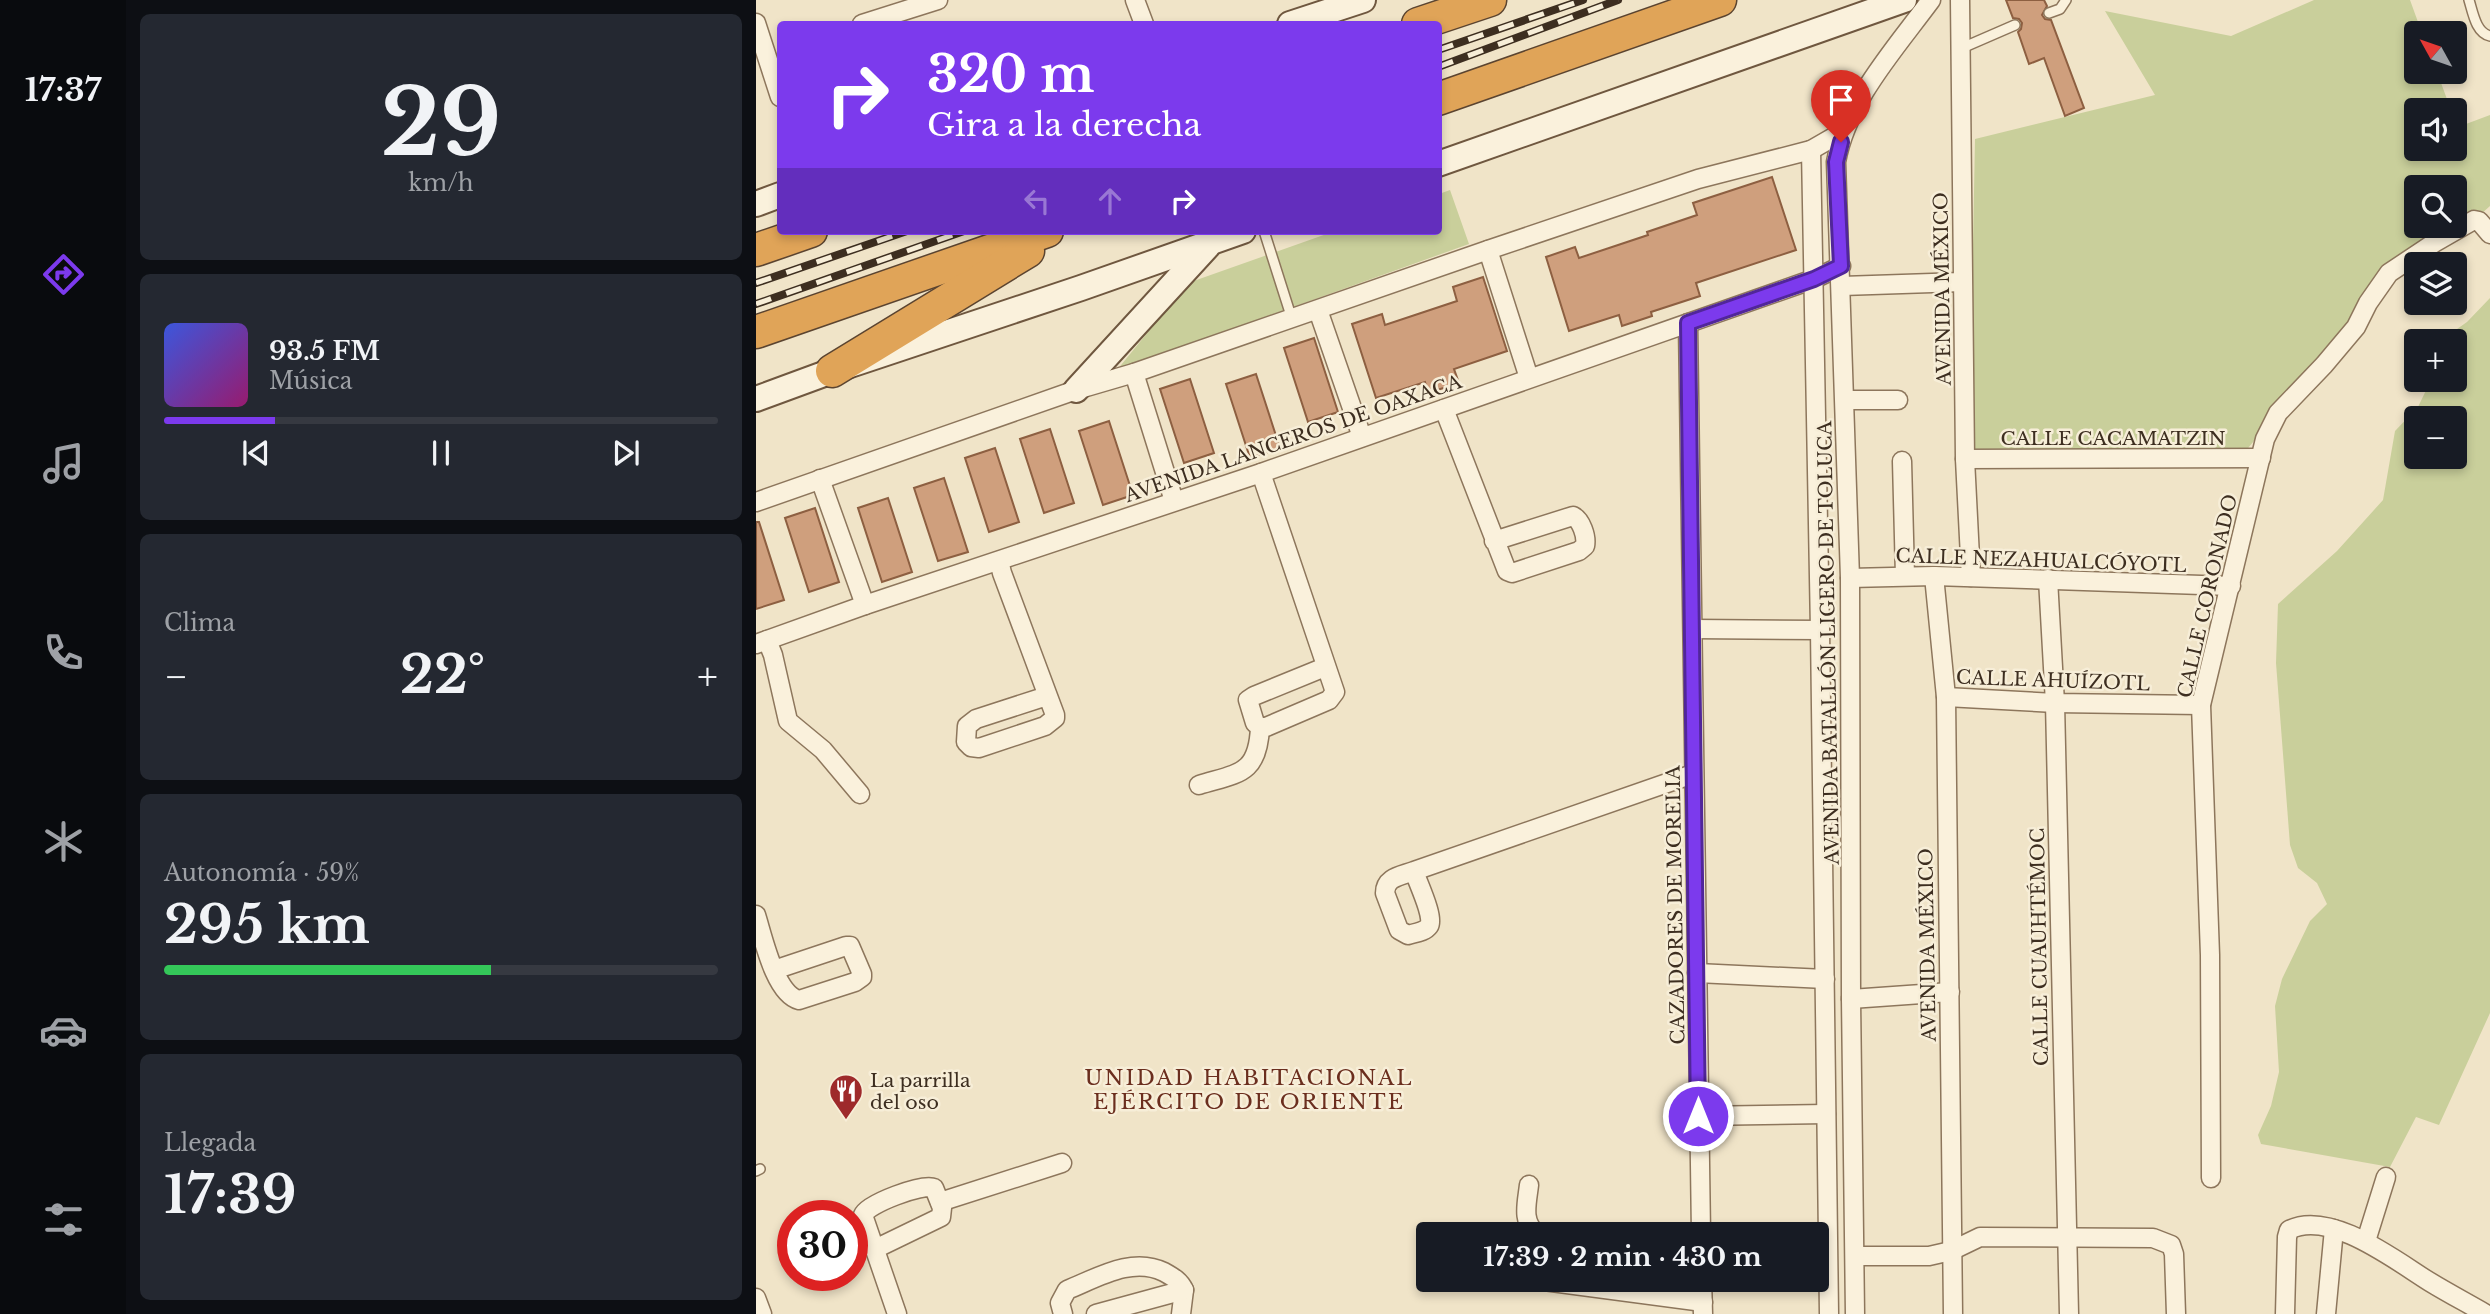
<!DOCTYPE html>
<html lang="es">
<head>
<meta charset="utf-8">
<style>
  :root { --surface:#171b24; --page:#242831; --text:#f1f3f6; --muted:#9ea1a6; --line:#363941; --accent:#7c3aed }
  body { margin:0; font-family:"Libre Baskerville",serif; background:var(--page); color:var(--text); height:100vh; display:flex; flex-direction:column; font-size:26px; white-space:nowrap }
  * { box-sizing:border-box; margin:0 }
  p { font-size:23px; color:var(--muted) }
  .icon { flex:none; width:38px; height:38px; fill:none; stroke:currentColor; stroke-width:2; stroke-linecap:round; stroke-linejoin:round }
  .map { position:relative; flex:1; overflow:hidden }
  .drawer { display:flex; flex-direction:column; gap:14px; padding:14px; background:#0d0f14; width:630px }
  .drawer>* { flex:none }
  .banner { position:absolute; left:21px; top:21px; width:665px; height:214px; border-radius:7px; box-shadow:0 4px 10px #0003; background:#7c3aed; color:#fff; overflow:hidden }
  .needle { width:46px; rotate:310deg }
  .fabs { position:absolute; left:1648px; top:21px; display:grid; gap:14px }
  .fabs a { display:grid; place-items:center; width:63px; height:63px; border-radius:7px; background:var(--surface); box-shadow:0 4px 10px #0003; font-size:35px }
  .speed { position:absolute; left:21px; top:1200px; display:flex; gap:14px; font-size:35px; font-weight:700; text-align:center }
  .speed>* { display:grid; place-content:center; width:91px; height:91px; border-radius:50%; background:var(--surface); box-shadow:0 4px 10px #0003; line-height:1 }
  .speed .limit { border:10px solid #d22; background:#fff; color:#111 }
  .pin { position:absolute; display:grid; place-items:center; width:60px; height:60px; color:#fff; margin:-72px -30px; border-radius:50% 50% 50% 0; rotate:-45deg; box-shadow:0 0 7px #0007 }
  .pin .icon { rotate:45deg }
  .me { position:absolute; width:77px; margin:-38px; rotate:0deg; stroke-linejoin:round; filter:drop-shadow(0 0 5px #0008) }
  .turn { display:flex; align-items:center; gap:24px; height:147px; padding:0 35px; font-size:32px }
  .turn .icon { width:91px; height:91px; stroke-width:2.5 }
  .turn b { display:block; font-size:49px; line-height:60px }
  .lanes { display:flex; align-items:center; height:66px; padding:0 35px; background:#0003; justify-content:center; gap:35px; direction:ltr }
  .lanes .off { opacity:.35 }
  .big { font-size:52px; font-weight:700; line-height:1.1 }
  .drawer .tile { flex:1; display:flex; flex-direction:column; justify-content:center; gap:10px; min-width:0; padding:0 24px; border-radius:10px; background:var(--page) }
  .drawer .dial { align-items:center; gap:0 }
  .dial b { font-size:91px; line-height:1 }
  .song { display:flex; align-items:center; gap:21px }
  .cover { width:84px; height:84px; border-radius:10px; background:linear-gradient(135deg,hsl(230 70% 55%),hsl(320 70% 35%)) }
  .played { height:7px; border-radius:4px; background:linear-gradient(90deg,var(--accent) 20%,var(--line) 20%) }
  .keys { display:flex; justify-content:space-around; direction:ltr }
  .heat { display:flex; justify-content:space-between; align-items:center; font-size:38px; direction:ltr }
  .charge { height:10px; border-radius:5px; background:linear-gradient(90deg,#34c759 59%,var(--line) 0) }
  .trip { position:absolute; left:660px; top:1222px; width:413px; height:70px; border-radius:7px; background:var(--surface); box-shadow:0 4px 10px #0003; font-weight:700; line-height:70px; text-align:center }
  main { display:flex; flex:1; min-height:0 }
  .menu { display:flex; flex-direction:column; width:126px; justify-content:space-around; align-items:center; background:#090b0e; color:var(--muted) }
  .menu .icon { width:49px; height:49px }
  .menu .current { color:var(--accent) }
  .menu b { font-size:32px; color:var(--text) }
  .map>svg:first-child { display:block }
</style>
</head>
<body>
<main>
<nav class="menu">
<b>17:37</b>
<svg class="icon current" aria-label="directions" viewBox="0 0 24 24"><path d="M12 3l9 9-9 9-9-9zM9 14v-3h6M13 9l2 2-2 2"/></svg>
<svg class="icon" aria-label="music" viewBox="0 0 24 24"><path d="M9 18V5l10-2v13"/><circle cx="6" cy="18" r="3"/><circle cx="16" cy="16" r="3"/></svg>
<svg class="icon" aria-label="phone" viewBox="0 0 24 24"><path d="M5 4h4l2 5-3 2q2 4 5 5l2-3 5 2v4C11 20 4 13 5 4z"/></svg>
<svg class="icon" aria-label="climate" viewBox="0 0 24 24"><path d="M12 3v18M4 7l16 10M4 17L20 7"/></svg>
<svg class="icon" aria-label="car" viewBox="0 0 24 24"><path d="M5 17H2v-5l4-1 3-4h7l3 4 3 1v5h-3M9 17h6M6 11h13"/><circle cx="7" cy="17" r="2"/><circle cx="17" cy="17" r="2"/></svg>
<svg class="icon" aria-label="filters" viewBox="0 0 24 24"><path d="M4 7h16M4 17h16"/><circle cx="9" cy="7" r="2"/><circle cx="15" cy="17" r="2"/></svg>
</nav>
<section class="drawer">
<div class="tile dial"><b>29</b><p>km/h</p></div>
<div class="tile">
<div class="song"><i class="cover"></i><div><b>93.5 FM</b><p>Música</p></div></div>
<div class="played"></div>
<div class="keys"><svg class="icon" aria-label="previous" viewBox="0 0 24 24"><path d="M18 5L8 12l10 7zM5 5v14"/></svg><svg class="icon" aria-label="pause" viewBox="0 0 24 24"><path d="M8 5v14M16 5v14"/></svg><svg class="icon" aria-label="next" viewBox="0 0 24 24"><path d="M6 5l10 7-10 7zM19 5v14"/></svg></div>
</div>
<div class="tile"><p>Clima</p>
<div class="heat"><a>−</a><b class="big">22°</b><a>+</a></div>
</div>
<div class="tile"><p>Autonomía · 59%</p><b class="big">295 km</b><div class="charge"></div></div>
<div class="tile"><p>Llegada</p><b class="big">17:39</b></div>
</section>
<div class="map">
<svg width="1734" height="1314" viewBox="0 0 1734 1314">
  <rect width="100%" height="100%" fill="#f0e4c8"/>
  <g fill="#c9cf9b" fill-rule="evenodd">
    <polygon points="1558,0 1654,0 1666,33 1661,33 1661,72 1681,72 1695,110 1661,110 1661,149 1699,149 1699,121 1702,127 1734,115 1734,206 1724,215 1713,211 1699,220 1699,187 1661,187 1661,226 1691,226 1594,324 1488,453 1213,456 1219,139 1399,95 1349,11 1475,36"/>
    <polygon points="694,190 713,244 361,370 432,283 579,231 682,231 683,194"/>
    <path d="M1734,298v715l-51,112 -23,-8 -26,50 -129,-23 -3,-9 13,-29 8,-34 -4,-66 7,-27 28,-58 17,-17 -10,-21 -19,-15 -8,-23 -14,-182 2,-59 59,-53 46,-51 12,-69 23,-24 13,-27h24v-39h-10l2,-5 20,-14zM1661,418h38v39h-38z"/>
  </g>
  <g fill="#cf9f7d" stroke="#8d5f41" stroke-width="2">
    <polygon points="1250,0 1288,0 1291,6 1286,15 1289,19 1295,20 1328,108 1309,116 1288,58 1273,64 1262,32 1265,29 1266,23 1263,19 1257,18"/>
    <polygon points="1016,177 1040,250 940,283 944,296 895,312 896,316 866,326 863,315 813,331 790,257 819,247 823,258 892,235 891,232 941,215 937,203"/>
    <polygon points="727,277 751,351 698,369 703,383 672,393 669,382 620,398 596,324 626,314 629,325 701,301 697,287"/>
    <polygon points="558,338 582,412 552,422 528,348"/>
    <polygon points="500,374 524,448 494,458 470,384"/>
    <polygon points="434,379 458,453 428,463 404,389"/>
    <polygon points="353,421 377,495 347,505 323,431"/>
    <polygon points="294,429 318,503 288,513 264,439"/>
    <polygon points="239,448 263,522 233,532 209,458"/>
    <polygon points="188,478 212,552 182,561 158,488"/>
    <polygon points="132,498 156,572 126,582 102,508"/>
    <polygon points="59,508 83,582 53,592 29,518"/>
    <polygon points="0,522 3,522 28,600 0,609"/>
  </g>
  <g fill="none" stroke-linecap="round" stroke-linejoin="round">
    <g stroke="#8d765c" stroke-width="12">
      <g id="lane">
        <path d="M1713,0c4,13 7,33 21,36"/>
        <polyline points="1293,13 1304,9 1310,0"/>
        <polyline points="1206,48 1259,25"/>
        <polyline points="508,231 536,319"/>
        <polyline points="0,1171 4,1169"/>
      </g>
    </g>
    <g stroke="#8d765c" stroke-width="21">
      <g id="street">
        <polyline points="379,0 388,24"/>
        <polyline points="1204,0 1209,459 1215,577"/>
        <polyline points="0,23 24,97"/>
        <polyline points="106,24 182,0"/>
        <polyline points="1055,150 1064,630 1073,1314"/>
        <polyline points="732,250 773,378"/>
        <polyline points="1086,286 1206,282"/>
        <polyline points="562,310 606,437"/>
        <polyline points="932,323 945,1234"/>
        <polyline points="378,373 418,501"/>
        <polyline points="1090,400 1142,400"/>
        <path d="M688,409l63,162 5,2 67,-22 6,-5c2,-10 -4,-26 -12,-30l-79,25"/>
        <polyline points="1209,459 1505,458"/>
        <polyline points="1146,461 1149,576"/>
        <polyline points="64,479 109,605"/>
        <polyline points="0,502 320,390 378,373 732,250 942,179 1055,150 1088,131"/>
        <polyline points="243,561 246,573 299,715 299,718 289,726 223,748 215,747 210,742 211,726 220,719 291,696"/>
        <polyline points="1178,576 1190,697 1197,1314"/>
        <polyline points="1094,578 1178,576 1475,586"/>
        <polyline points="1292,579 1299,703 1313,1314"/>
        <polyline points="938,629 1064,630"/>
        <polyline points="11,640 17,655 32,721 67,750 104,794"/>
        <polyline points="0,644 109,605 505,473 1058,279 1085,266"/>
        <polyline points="1190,697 1299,703 1445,705"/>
        <polyline points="504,727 510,727 573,700 579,692 505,473"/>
        <path d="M443,785c39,-12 59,-10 61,-58l-5,-4 -7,-23 6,-4 71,-29"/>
        <path d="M658,871c3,10 21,47 15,55 -4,6 -15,7 -21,9l-9,-5 -14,-37c0,-16 16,-17 29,-22l279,-97"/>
        <path d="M0,915c7,22 19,79 43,85l56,-18 7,-5v-3l-12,-28h-4l-72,24"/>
        <polyline points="941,973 1069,979"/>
        <polyline points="1095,999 1194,992"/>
        <polyline points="942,1116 1070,1114"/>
        <polyline points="1455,1178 1454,955 1445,705 1509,439 1522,413 1568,365 1600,327 1612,303 1633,273 1678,243 1718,220 1723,221 1734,234"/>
        <path d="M773,1185c-2,18 -8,37 8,49"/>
        <polyline points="184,1202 306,1163"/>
        <polyline points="1610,1241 1630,1177"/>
        <path d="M119,1249l66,-32 1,-9 -8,-20c-11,-5 -67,16 -71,27l34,99"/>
        <polyline points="1099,1256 1173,1256 1195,1251 1224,1237 1397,1238 1415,1245 1418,1254 1420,1314"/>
        <polyline points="773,1279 947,1302"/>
        <polyline points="946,1279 947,1314"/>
        <polyline points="0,1298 6,1314"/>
        <path d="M307,1314l-3,-11 7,-13c30,-12 65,-34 97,-18 9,5 16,9 20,18l-3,24"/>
        <polyline points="340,1314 428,1290"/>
        <path d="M1099,1314l-4,-315 -1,-421 -14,-416c11,-61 59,-113 95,-162"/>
        <path d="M1529,1314l2,-77 2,-7c41,-21 107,31 141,52 18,11 37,21 56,32"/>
        <polyline points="1570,1314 1578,1229"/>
      </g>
    </g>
    <g stroke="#6f573f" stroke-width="28">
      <g id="secondary">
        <polyline points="534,24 607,0"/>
        <polyline points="682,164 1148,0"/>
        <polyline points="0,204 24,195"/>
        <polyline points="320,390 452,246"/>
        <polyline points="0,399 76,371 325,288 487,231"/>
      </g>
    </g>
    <g stroke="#5b4430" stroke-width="35">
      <g id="highway">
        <polyline points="662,24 734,0"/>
        <polyline points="682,99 964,0"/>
        <polyline points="0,250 55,231"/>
        <polyline points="0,332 291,231"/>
        <polyline points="76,371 272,251"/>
      </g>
    </g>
    <use href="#lane" stroke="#faf1dc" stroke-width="9"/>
    <use href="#street" stroke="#faf1dc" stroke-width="18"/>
    <use href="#secondary" stroke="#faf1dc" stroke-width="24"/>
    <use href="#highway" stroke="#e0a458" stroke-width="32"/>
    <g stroke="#3d2e20" stroke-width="8">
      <g id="rail">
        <polyline points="682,50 827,0"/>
        <polyline points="682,67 862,0"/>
        <polyline points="0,283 151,231"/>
        <polyline points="0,304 208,231"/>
      </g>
    </g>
    <use href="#rail" stroke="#f7eed8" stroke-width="5" stroke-dasharray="16" stroke-linecap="butt"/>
  </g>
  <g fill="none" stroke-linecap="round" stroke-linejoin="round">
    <g stroke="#51269a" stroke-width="18">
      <path id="route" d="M942,1116c-2,-264 -5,-528 -10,-793l126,-44 27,-13 -5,-104 5,-20"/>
    </g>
    <use href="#route" stroke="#7c3aed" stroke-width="12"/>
  </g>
  <defs>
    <g id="restaurant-pin" transform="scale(1.75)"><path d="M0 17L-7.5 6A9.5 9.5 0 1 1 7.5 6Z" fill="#9e2a2b" stroke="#f7eed8"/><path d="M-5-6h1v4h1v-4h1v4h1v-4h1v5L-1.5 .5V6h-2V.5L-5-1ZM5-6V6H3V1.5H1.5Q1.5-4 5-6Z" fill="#fff"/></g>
  </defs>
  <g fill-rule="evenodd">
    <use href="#restaurant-pin" x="90" y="1091"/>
  </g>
  <g text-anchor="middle" stroke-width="5" stroke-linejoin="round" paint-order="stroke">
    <g font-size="19" fill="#3d2e20" stroke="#f7eed8">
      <text transform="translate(1186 289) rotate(-91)" y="7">AVENIDA MÉXICO</text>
      <text transform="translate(537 438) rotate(-19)" y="7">AVENIDA LANCEROS DE OAXACA</text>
      <text x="1357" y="445">CALLE CACAMATZIN</text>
      <text transform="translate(1285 560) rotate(2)" y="7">CALLE NEZAHUALCÓYOTL</text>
      <text transform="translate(1451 596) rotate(-77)" y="7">CALLE CORONADO</text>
      <text transform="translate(1072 643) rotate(-91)" y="7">AVENIDA BATALLÓN LIGERO DE TOLUCA</text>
      <text transform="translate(1297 680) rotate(2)" y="7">CALLE AHUÍZOTL</text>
      <text transform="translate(919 905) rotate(-91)" y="7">CAZADORES DE MORELIA</text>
      <text transform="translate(1171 945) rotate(-91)" y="7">AVENIDA MÉXICO</text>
      <text transform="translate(1283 947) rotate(-91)" y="7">CALLE CUAUHTÉMOC</text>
    </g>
    <g font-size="19" fill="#3d2e20" stroke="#f7eed8" text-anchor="start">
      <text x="114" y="1087">La parrilla<tspan x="114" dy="22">del oso</tspan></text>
    </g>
    <g font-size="21" letter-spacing="2" fill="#6b2e1e" stroke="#f7eed8">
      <text x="493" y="1085">UNIDAD HABITACIONAL<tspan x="493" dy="24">EJÉRCITO DE ORIENTE</tspan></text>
    </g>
  </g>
</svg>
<div class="fabs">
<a><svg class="needle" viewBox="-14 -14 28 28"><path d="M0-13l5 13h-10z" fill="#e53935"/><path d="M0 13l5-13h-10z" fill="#9ea1a6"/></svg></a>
<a><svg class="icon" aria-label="sound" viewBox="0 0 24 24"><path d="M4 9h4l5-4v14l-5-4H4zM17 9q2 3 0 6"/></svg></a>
<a><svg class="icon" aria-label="search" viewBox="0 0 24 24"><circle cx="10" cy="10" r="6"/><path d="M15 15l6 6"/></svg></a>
<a><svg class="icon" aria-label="layers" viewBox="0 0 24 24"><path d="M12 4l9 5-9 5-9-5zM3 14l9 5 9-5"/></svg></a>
<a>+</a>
<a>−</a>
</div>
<div class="speed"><div class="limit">30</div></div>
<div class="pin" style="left:1085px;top:142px;background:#d93025"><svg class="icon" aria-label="arrive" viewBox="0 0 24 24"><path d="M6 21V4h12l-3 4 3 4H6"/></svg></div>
<svg class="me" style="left:942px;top:1116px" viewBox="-20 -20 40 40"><circle r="17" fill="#7c3aed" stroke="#fff" stroke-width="3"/><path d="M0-11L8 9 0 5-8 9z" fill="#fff"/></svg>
<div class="trip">17:39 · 2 min · 430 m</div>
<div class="banner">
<div class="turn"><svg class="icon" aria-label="right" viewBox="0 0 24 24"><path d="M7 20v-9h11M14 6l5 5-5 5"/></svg><div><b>320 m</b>Gira a la derecha</div></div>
<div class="lanes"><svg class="icon off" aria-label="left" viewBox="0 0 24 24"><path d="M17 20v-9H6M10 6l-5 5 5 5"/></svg><svg class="icon off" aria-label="ahead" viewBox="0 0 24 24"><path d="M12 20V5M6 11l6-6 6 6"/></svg><svg class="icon" aria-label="right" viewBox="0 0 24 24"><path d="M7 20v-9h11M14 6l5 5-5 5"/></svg></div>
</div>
</div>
</main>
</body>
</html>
